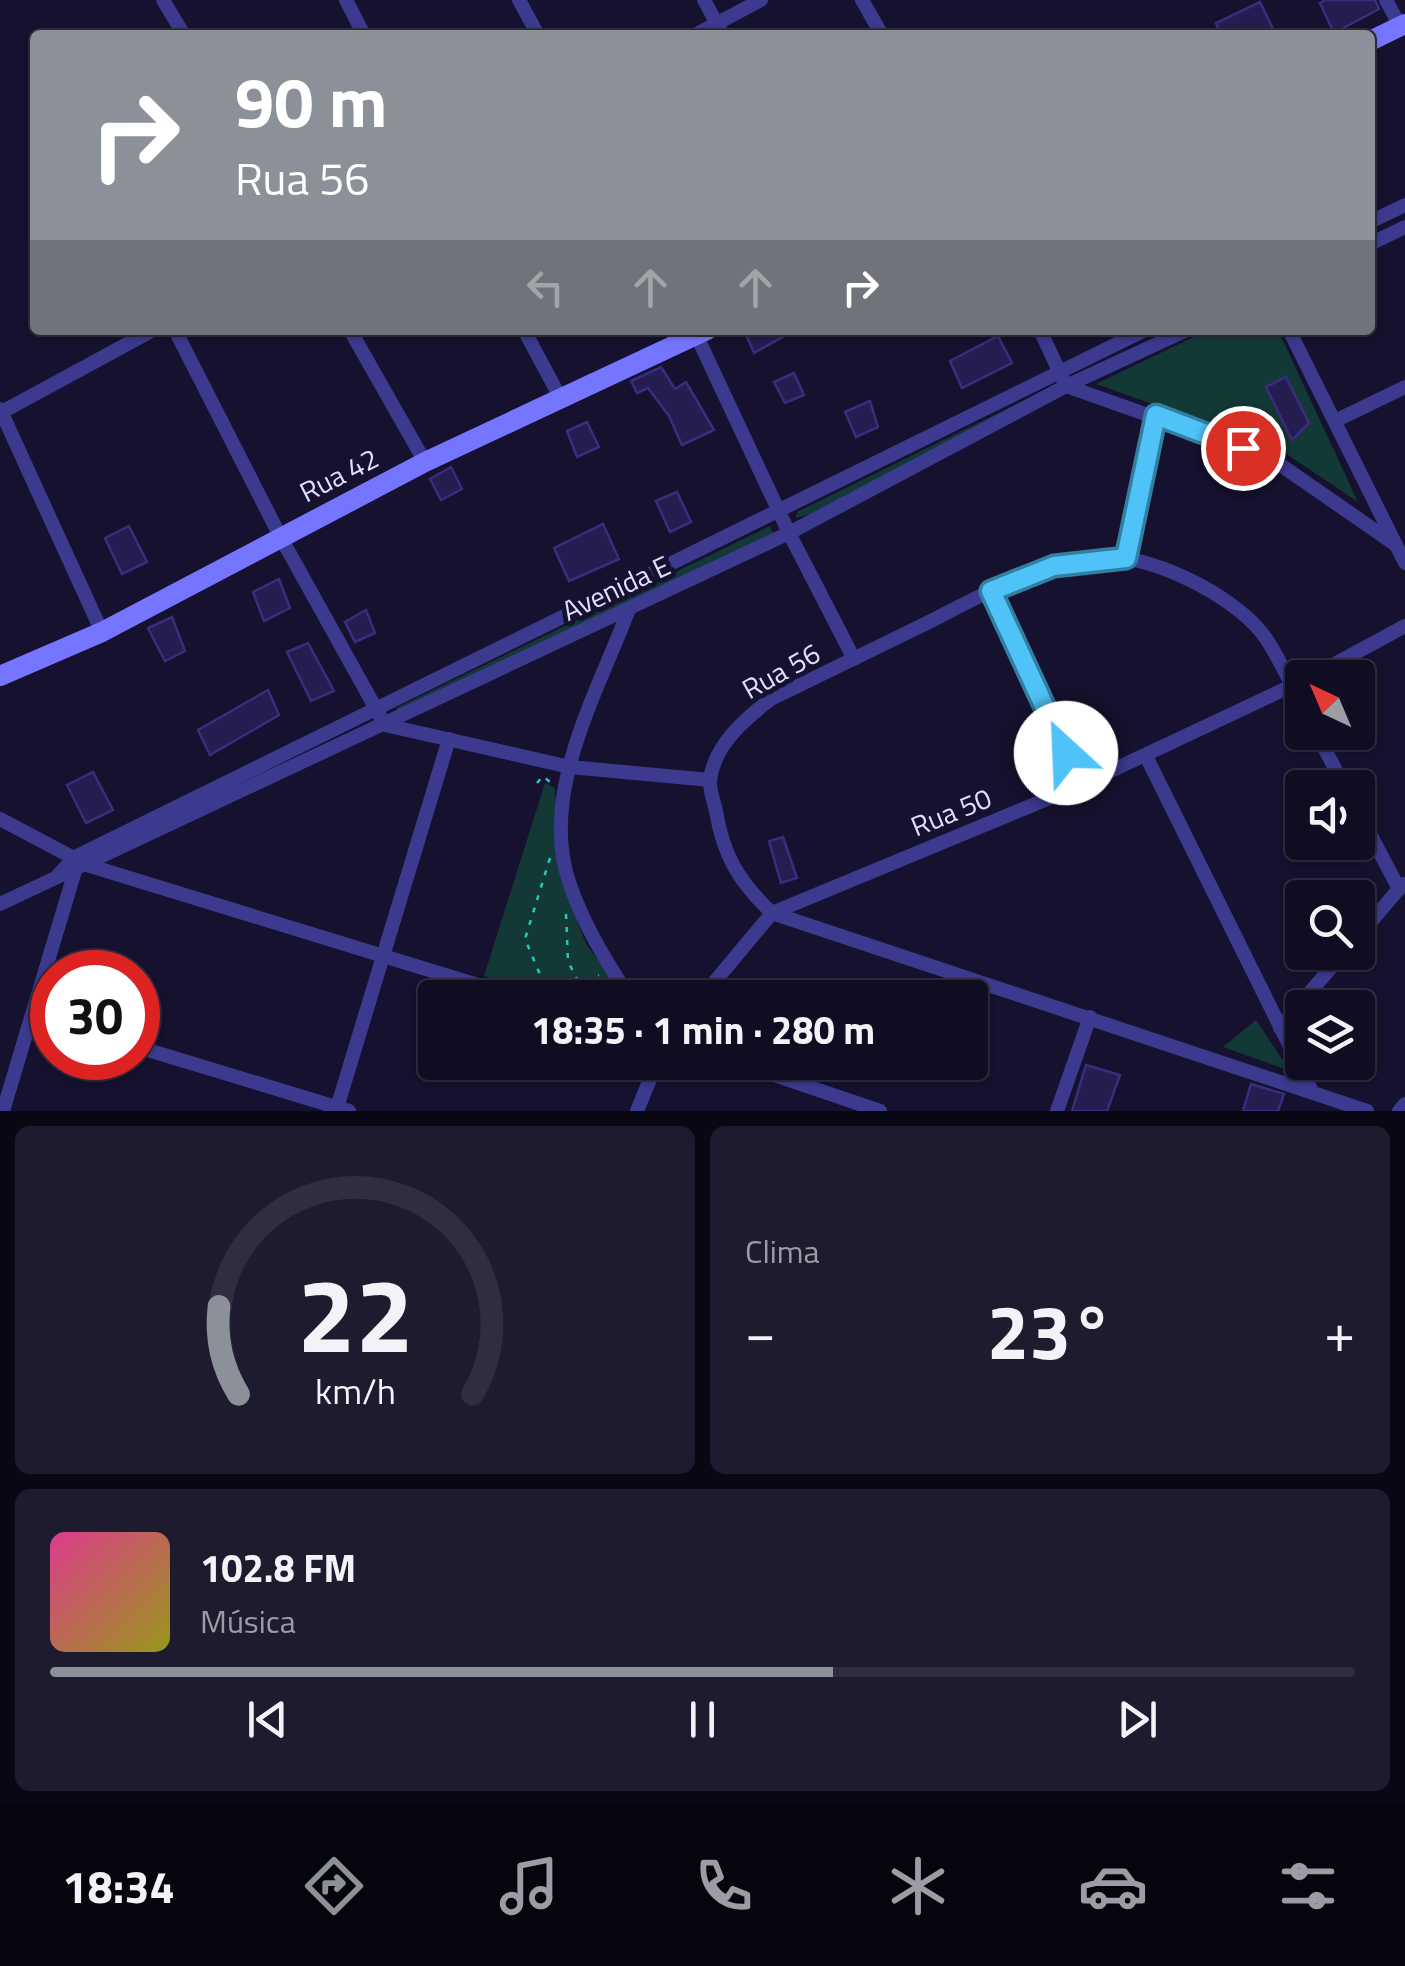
<!DOCTYPE html>
<html lang="pt">
<head>
<meta charset="utf-8">
<style>
  :root { --surface:#100d22; --page:#1e1b2f; --text:#f1f3f6; --muted:#9c9ca5; --line:#302d40; --accent:#8c9099 }
  body { margin:0; font-family:"Titillium Web",sans-serif; background:var(--page); color:var(--text); height:100vh; display:flex; flex-direction:column; font-size:38px; white-space:nowrap }
  * { box-sizing:border-box; margin:0 }
  p { font-size:32px; color:var(--muted) }
  .icon { flex:none; width:55px; height:55px; fill:none; stroke:currentColor; stroke-width:2; stroke-linecap:round; stroke-linejoin:round }
  .map { position:relative; height:1111px; overflow:hidden }
  .sheet { display:flex; flex-direction:column; gap:15px; padding:15px; background:#090713; flex:1 }
  .sheet>* { flex:none }
  .banner { position:absolute; left:30px; top:30px; width:1345px; height:305px; border-radius:10px; box-shadow:0 2px 8px #0004,0 0 0 2px var(--line); background:#8c9099; color:#fff; overflow:hidden }
  .needle { width:65px; rotate:316deg }
  .tools { position:absolute; left:1285px; top:660px; display:grid; gap:20px }
  .tools a { display:grid; place-items:center; width:90px; height:90px; border-radius:10px; background:var(--surface); box-shadow:0 2px 8px #0004,0 0 0 2px var(--line); font-size:50px }
  .speed { position:absolute; left:30px; top:950px; display:flex; gap:20px; font-size:50px; font-weight:700; text-align:center }
  .speed>* { display:grid; place-content:center; width:130px; height:130px; border-radius:50%; background:var(--surface); box-shadow:0 2px 8px #0004,0 0 0 2px var(--line); line-height:1 }
  .speed .limit { border:15px solid #d22; background:#fff; color:#111 }
  .pin { position:absolute; display:grid; place-items:center; width:85px; height:85px; color:#fff; margin:-42px; border:5px solid #fff; border-radius:50%; box-shadow:0 2px 10px #0007 }
  .me { position:absolute; width:110px; margin:-55px; rotate:335deg; stroke-linejoin:round; filter:drop-shadow(0 0 8px #0008) }
  .turn { display:flex; align-items:center; gap:35px; height:210px; padding:0 40px; font-size:45px }
  .turn .icon { width:130px; height:130px; stroke-width:2.5 }
  .turn b { display:block; font-size:70px; line-height:85px }
  .lanes { display:flex; align-items:center; height:95px; padding:0 40px; background:#0003; justify-content:center; gap:50px; direction:ltr }
  .lanes .off { opacity:.35 }
  .big { font-size:75px; font-weight:700; line-height:1.1 }
  .sheet .widget { flex:1; display:flex; flex-direction:column; justify-content:center; gap:15px; min-width:0; padding:0 35px; border-radius:15px; background:var(--page) }
  .sheet .dial { align-items:center; gap:0 }
  .dial svg { height:260px; overflow:visible; fill:none; stroke:var(--line); stroke-width:7; stroke-linecap:round; text-anchor:middle }
  .dial text { fill:var(--text); stroke:none }
  .song { display:flex; align-items:center; gap:30px }
  .cover { width:120px; height:120px; border-radius:15px; background:linear-gradient(135deg,hsl(330 70% 55%),hsl(60 70% 35%)) }
  .played { height:10px; border-radius:5px; background:linear-gradient(90deg,var(--accent) 60%,var(--line) 60%) }
  .keys { display:flex; justify-content:space-around; direction:ltr }
  .heat { display:flex; justify-content:space-between; align-items:center; font-size:55px; direction:ltr }
  .sheet .tiles { flex:1; display:grid; gap:15px; grid-template-columns:1fr 1fr }
  .widget:last-child { grid-column:span 2 }
  .trip { position:absolute; left:418px; top:980px; width:570px; height:100px; border-radius:10px; background:var(--surface); box-shadow:0 2px 8px #0004,0 0 0 2px var(--line); font-weight:700; line-height:100px; text-align:center }
  .tab-bar { display:flex; height:160px; justify-content:space-around; align-items:center; background:#06050e; color:var(--muted) }
  .tab-bar .icon { width:70px; height:70px }
  .tab-bar .selected { color:var(--accent) }
  .tab-bar b { font-size:45px; color:var(--text) }
  .map>svg:first-child { display:block }
</style>
</head>
<body>
<div class="map">
<svg width="1405" height="1111" viewBox="0 0 1405 1111">
  <rect width="100%" height="100%" fill="#15112e"/>
  <g fill="#133937">
    <polygon points="1208,330 1278,330 1358,502 1279,449 1096,384"/>
    <polygon points="1037,394 813,513 796,518 797,512"/>
    <polygon points="770,526 774,535 399,712 396,708"/>
    <polygon points="545,783 555,788 560,877 586,944 625,997 546,997 484,976"/>
    <polygon points="1256,1020 1290,1071 1223,1047"/>
  </g>
  <g fill="#251c50" stroke="#3b2d7d" stroke-width="2.5">
    <polygon points="1326,0 1375,0 1379,9 1334,33 1320,3"/>
    <polygon points="1260,2 1276,35 1221,35 1216,23"/>
    <polygon points="744,330 795,330 754,353"/>
    <polygon points="998,336 1012,363 962,388 950,361"/>
    <polygon points="661,367 675,389 686,382 714,430 682,445 669,416 648,388 637,393 631,381"/>
    <polygon points="794,373 804,395 785,403 774,382"/>
    <polygon points="1286,377 1309,423 1292,440 1266,387"/>
    <polygon points="870,401 878,427 856,437 845,412"/>
    <polygon points="587,422 599,447 577,457 567,431"/>
    <polygon points="451,467 462,489 441,500 430,479"/>
    <polygon points="677,492 691,522 670,532 656,501"/>
    <polygon points="603,524 619,559 569,581 554,548"/>
    <polygon points="129,526 147,562 122,574 105,538"/>
    <polygon points="279,579 290,608 264,621 253,592"/>
    <polygon points="366,610 375,633 355,642 345,622"/>
    <polygon points="172,617 185,651 165,661 148,628"/>
    <polygon points="308,643 334,691 311,701 287,652"/>
    <polygon points="268,690 279,715 210,755 198,730"/>
    <polygon points="93,772 113,810 86,823 67,785"/>
    <polygon points="783,837 797,878 781,883 769,841"/>
    <polygon points="1086,1065 1120,1075 1107,1111 1072,1111"/>
    <polygon points="1251,1084 1284,1094 1278,1111 1243,1111"/>
  </g>
  <g fill="none" stroke-linecap="round" stroke-linejoin="round">
    <g stroke="#2bc6ba" stroke-width="2.5" stroke-dasharray="5 8" stroke-linecap="butt">
      <polyline points="537,783 543,776 550,782"/>
      <polyline points="550,858 525,939 539,972 559,998"/>
      <polyline points="566,914 568,961 586,998"/>
      <polyline points="568,998 579,984 599,975"/>
    </g>
    <g stroke="#3b3a8f" stroke-width="14">
      <polyline points="163,0 184,35"/>
      <polyline points="346,0 364,35"/>
      <polyline points="519,0 538,35"/>
      <polyline points="704,0 723,35"/>
      <polyline points="862,0 882,35"/>
      <polyline points="1386,0 1400,26"/>
      <polyline points="695,35 761,0"/>
      <polyline points="1370,222 1405,205"/>
      <polyline points="1370,244 1405,227"/>
      <polyline points="175,330 280,536 385,725 570,767 710,780"/>
      <polyline points="350,330 425,462"/>
      <polyline points="524,330 561,399"/>
      <polyline points="694,330 789,533 854,659"/>
      <polyline points="1040,330 1066,386 1272,459 1396,545"/>
      <polyline points="1289,330 1405,563"/>
      <polyline points="0,409 102,632"/>
      <polyline points="0,413 153,330"/>
      <polyline points="1337,420 1405,387"/>
      <polyline points="1126,558 1156,415"/>
      <polyline points="991,591 1081,785"/>
      <path d="M629,609c-31,83 -90,183 -60,273 14,42 37,79 61,116"/>
      <polyline points="1309,678 1405,626"/>
      <path d="M1302,706c-12,-23 -24,-52 -40,-73 -31,-39 -113,-80 -162,-76 -61,5 -118,38 -171,65 -53,26 -105,51 -158,77 -25,19 -57,46 -61,81 -1,9 4,22 6,31 7,44 23,71 56,102l595,198"/>
      <polyline points="1316,732 1345,788"/>
      <polyline points="1146,756 1311,1089"/>
      <polyline points="1358,811 1399,889"/>
      <polyline points="0,819 87,865 520,998"/>
      <polyline points="58,875 75,857 1145,330"/>
      <polyline points="0,904 789,533 1066,386 1187,330"/>
      <polyline points="1358,937 1403,884"/>
      <polyline points="701,998 772,913 1081,785 1302,681"/>
      <polyline points="35,1016 52,1021"/>
      <polyline points="1280,1028 1344,952"/>
      <polyline points="138,1047 349,1111"/>
      <polyline points="736,1062 880,1111"/>
      <polyline points="3,1111 75,871"/>
      <polyline points="336,1111 449,739"/>
      <polyline points="637,1111 657,1062"/>
      <polyline points="1057,1111 1090,1017"/>
      <polyline points="1399,1111 1405,1104"/>
    </g>
    <g stroke="#7675ff" stroke-width="20">
      <polyline points="1370,41 1405,24"/>
      <polyline points="0,676 102,632 425,462 707,330"/>
    </g>
  </g>
  <g fill="none" stroke-linecap="round" stroke-linejoin="round">
    <g stroke="#337fa1" stroke-width="25">
      <polyline id="route" points="1066,753 991,591 1054,566 1126,558 1156,415 1243,448"/>
    </g>
    <use href="#route" stroke="#4fc3f7" stroke-width="18"/>
  </g>
  <g text-anchor="middle" stroke-width="10" stroke-linejoin="round" paint-order="stroke">
    <g font-size="28" fill="#e1deff" stroke="#15112e">
      <text transform="translate(339 475) rotate(-27)" y="10">Rua 42</text>
      <text transform="translate(616 588) rotate(-25)" y="10">Avenida E</text>
      <text transform="translate(781 671) rotate(-29)" y="10">Rua 56</text>
      <text transform="translate(951 812) rotate(-22)" y="10">Rua 50</text>
    </g>
  </g>
</svg>
<div class="tools">
<a><svg class="needle" viewBox="-14 -14 28 28"><path d="M0-13l5 13h-10z" fill="#e53935"/><path d="M0 13l5-13h-10z" fill="#9c9ca5"/></svg></a>
<a><svg class="icon" aria-label="sound" viewBox="0 0 24 24"><path d="M4 9h4l5-4v14l-5-4H4zM17 9q2 3 0 6"/></svg></a>
<a><svg class="icon" aria-label="search" viewBox="0 0 24 24"><circle cx="10" cy="10" r="6"/><path d="M15 15l6 6"/></svg></a>
<a><svg class="icon" aria-label="layers" viewBox="0 0 24 24"><path d="M12 4l9 5-9 5-9-5zM3 14l9 5 9-5"/></svg></a>
</div>
<div class="speed"><div class="limit">30</div></div>
<div class="pin" style="left:1243px;top:448px;background:#d93025"><svg class="icon" aria-label="arrive" viewBox="0 0 24 24"><path d="M6 21V4h12l-3 4 3 4H6"/></svg></div>
<svg class="me" style="left:1066px;top:753px" viewBox="-20 -20 40 40"><circle r="19" fill="#fff"/><path d="M0-13L10 11 0 6-10 11z" fill="#4fc3f7"/></svg>
<div class="trip">18:35 · 1 min · 280 m</div>
<div class="banner">
<div class="turn"><svg class="icon" aria-label="right" viewBox="0 0 24 24"><path d="M7 20v-9h11M14 6l5 5-5 5"/></svg><div><b>90 m</b>Rua 56</div></div>
<div class="lanes"><svg class="icon off" aria-label="left" viewBox="0 0 24 24"><path d="M17 20v-9H6M10 6l-5 5 5 5"/></svg><svg class="icon off" aria-label="ahead" viewBox="0 0 24 24"><path d="M12 20V5M6 11l6-6 6 6"/></svg><svg class="icon off" aria-label="ahead" viewBox="0 0 24 24"><path d="M12 20V5M6 11l6-6 6 6"/></svg><svg class="icon" aria-label="right" viewBox="0 0 24 24"><path d="M7 20v-9h11M14 6l5 5-5 5"/></svg></div>
</div>
</div>
<section class="sheet">
<div class="tiles">
<div class="widget dial"><svg viewBox="0 0 100 80">
<path d="M14 69A42 42 0 1 1 86 69"/>
<path d="M14 69A42 42 0 0 1 8 42" stroke="#8c9099"/>
<text x="50" y="56" font-size="32" font-weight="700">22</text>
<text x="50" y="72" font-size="11">km/h</text>
</svg></div>
<div class="widget"><p>Clima</p>
<div class="heat"><a>−</a><b class="big">23°</b><a>+</a></div>
</div>
<div class="widget">
<div class="song"><i class="cover"></i><div><b>102.8 FM</b><p>Música</p></div></div>
<div class="played"></div>
<div class="keys"><svg class="icon" aria-label="previous" viewBox="0 0 24 24"><path d="M18 5L8 12l10 7zM5 5v14"/></svg><svg class="icon" aria-label="pause" viewBox="0 0 24 24"><path d="M8 5v14M16 5v14"/></svg><svg class="icon" aria-label="next" viewBox="0 0 24 24"><path d="M6 5l10 7-10 7zM19 5v14"/></svg></div>
</div>
</div>
</section>
<nav class="tab-bar">
<b>18:34</b>
<svg class="icon selected" aria-label="directions" viewBox="0 0 24 24"><path d="M12 3l9 9-9 9-9-9zM9 14v-3h6M13 9l2 2-2 2"/></svg>
<svg class="icon" aria-label="music" viewBox="0 0 24 24"><path d="M9 18V5l10-2v13"/><circle cx="6" cy="18" r="3"/><circle cx="16" cy="16" r="3"/></svg>
<svg class="icon" aria-label="phone" viewBox="0 0 24 24"><path d="M5 4h4l2 5-3 2q2 4 5 5l2-3 5 2v4C11 20 4 13 5 4z"/></svg>
<svg class="icon" aria-label="climate" viewBox="0 0 24 24"><path d="M12 3v18M4 7l16 10M4 17L20 7"/></svg>
<svg class="icon" aria-label="car" viewBox="0 0 24 24"><path d="M5 17H2v-5l4-1 3-4h7l3 4 3 1v5h-3M9 17h6M6 11h13"/><circle cx="7" cy="17" r="2"/><circle cx="17" cy="17" r="2"/></svg>
<svg class="icon" aria-label="filters" viewBox="0 0 24 24"><path d="M4 7h16M4 17h16"/><circle cx="9" cy="7" r="2"/><circle cx="15" cy="17" r="2"/></svg>
</nav>
</body>
</html>
